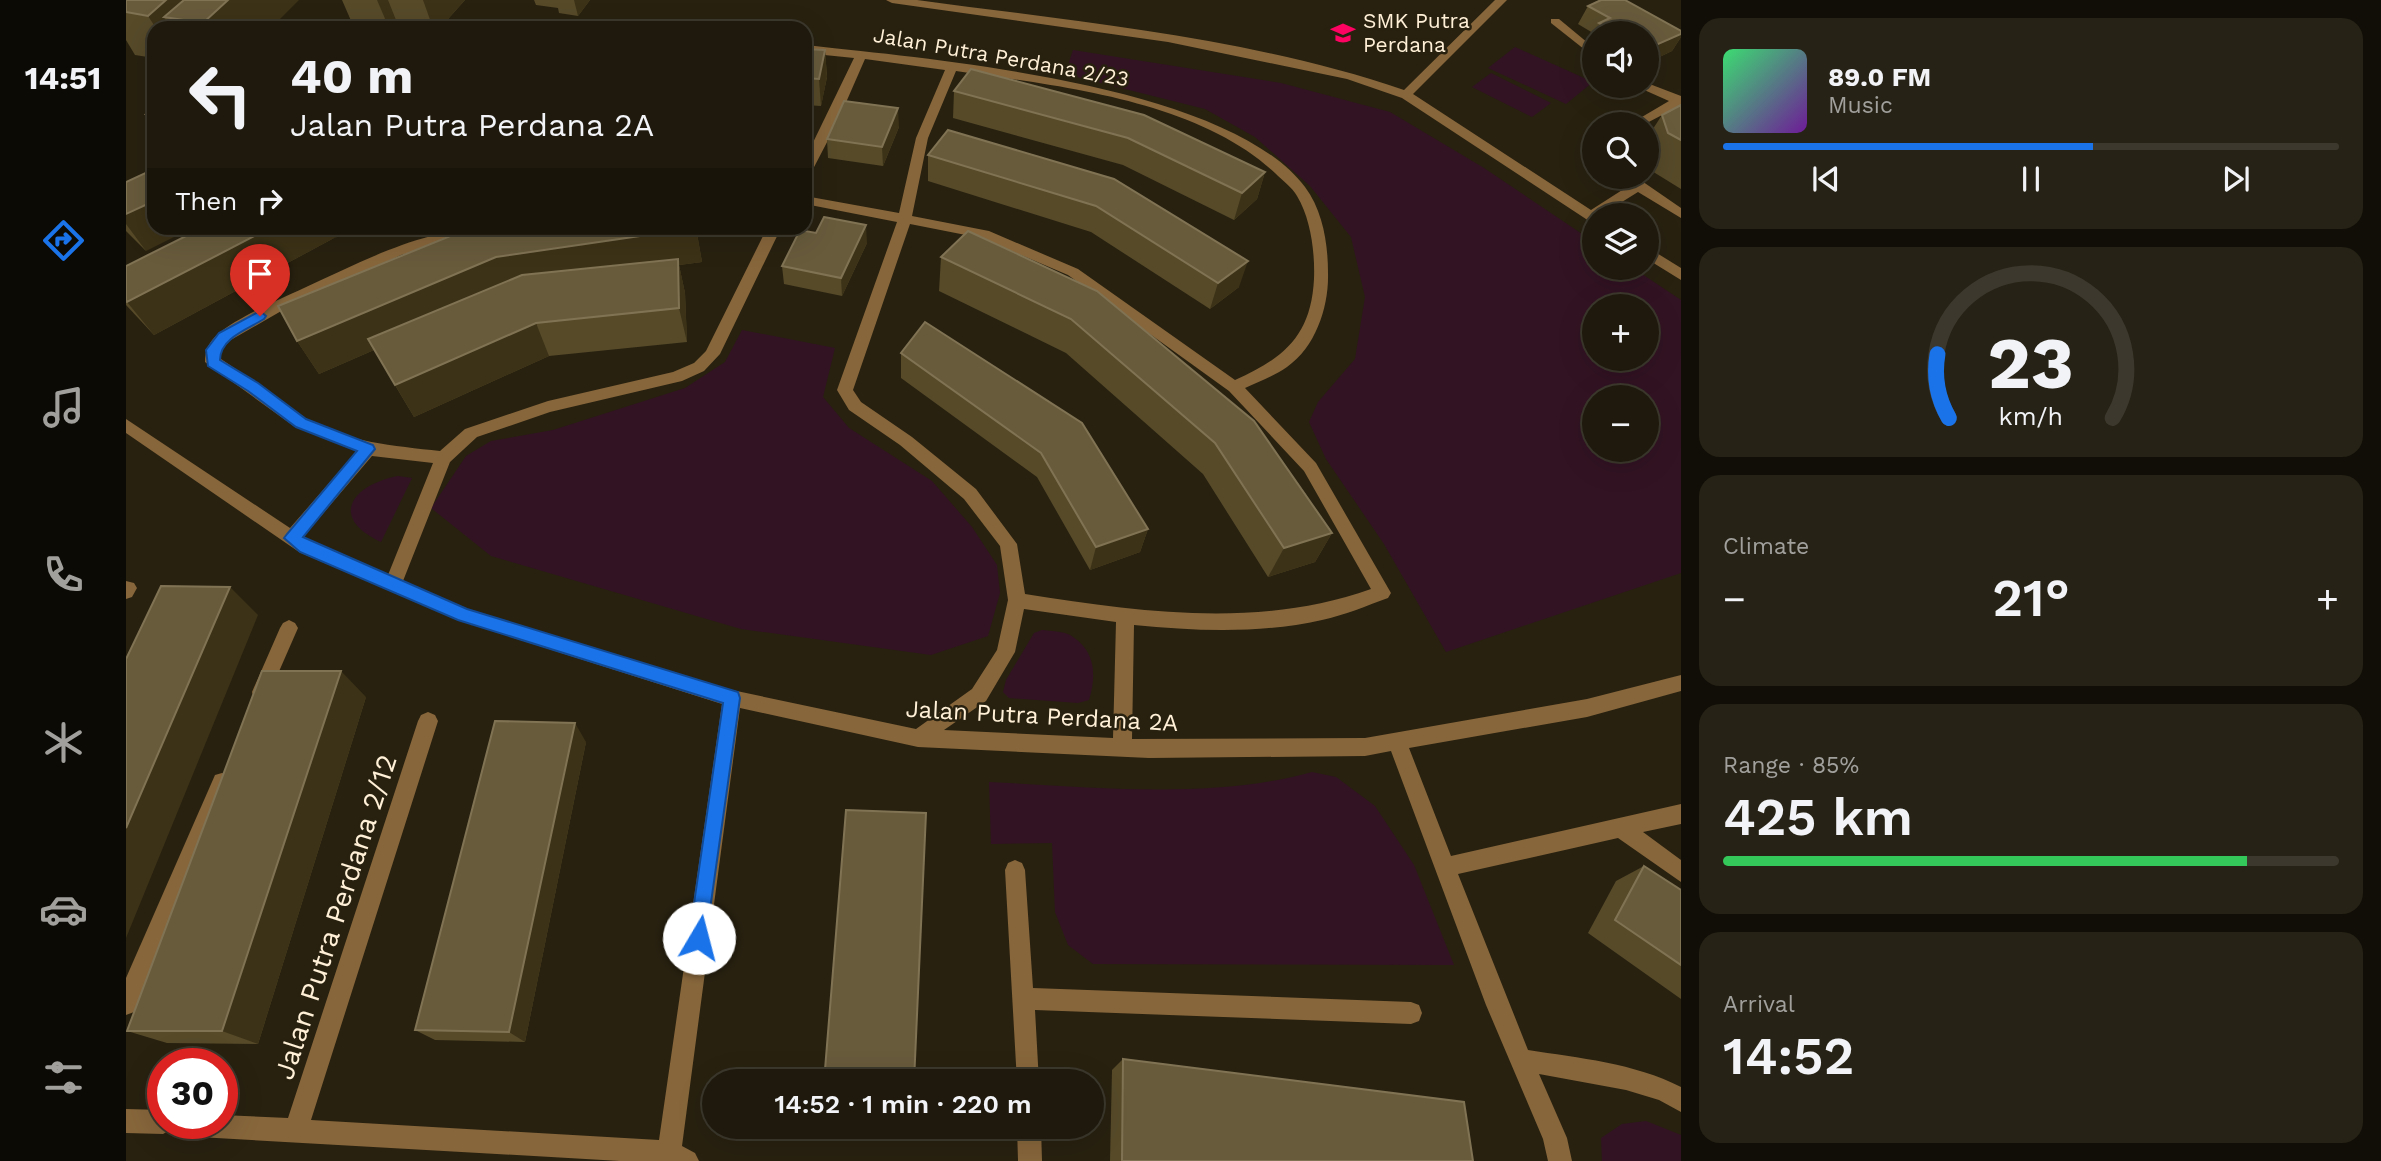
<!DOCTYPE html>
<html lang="en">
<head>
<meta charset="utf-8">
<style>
  :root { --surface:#1e190c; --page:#262215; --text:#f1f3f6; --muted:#a1a09d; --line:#3c382d; --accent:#1a73e8 }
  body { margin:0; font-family:"Work Sans",sans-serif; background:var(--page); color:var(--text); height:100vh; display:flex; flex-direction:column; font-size:26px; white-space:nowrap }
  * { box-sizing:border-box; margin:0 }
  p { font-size:23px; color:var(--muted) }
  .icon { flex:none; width:38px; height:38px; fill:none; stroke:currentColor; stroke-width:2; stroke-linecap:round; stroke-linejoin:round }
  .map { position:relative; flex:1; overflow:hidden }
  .side { display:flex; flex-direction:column; gap:18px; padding:18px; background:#100e07; width:700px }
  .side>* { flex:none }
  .guide { position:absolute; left:21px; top:21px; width:665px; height:214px; border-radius:21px; box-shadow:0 7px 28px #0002,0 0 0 2px var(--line); background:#1e190c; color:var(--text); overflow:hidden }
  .controls { position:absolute; left:1456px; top:21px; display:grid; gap:14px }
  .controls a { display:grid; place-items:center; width:77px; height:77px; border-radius:50%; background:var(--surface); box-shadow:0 7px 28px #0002,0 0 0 2px var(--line); font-size:35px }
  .speed { position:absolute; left:21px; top:1048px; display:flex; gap:14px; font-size:35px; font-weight:700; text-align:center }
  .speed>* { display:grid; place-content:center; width:91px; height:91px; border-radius:50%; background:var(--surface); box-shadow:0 7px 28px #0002,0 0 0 2px var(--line); line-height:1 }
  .speed .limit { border:10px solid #d22; background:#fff; color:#111 }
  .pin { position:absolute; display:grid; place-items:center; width:60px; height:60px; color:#fff; margin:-72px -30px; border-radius:50% 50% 50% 0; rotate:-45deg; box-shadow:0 0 7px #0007 }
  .pin .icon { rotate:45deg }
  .me { position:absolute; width:77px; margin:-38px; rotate:8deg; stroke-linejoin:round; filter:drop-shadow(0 0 5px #0008) }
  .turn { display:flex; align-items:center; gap:24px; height:147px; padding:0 28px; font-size:32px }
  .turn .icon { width:91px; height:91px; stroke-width:2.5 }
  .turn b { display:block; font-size:49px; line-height:60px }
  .then { display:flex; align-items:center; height:66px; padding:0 28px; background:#0003; gap:14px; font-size:26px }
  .big { font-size:52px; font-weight:600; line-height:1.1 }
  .side .widget { flex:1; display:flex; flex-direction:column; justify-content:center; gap:10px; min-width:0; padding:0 24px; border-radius:21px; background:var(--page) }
  .side .dial { align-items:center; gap:0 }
  .dial svg { height:182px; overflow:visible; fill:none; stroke:var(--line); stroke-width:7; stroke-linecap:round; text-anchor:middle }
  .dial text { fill:var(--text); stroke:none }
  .song { display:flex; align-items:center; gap:21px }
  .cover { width:84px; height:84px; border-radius:10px; background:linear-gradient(135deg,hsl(140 70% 55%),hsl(280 70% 35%)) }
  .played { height:7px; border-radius:4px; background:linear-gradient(90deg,var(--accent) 60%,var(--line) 60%) }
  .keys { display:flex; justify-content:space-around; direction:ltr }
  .heat { display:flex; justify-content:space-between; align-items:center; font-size:38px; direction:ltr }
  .charge { height:10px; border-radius:5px; background:linear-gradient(90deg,#34c759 85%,var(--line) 0) }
  .trip { position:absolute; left:576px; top:1069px; width:402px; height:70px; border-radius:35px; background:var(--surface); box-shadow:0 7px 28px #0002,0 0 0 2px var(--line); font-weight:600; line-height:70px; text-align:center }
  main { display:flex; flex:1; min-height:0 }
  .tabs { display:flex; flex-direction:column; width:126px; justify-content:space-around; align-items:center; background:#0c0a05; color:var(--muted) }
  .tabs .icon { width:49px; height:49px }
  .tabs .selected { color:var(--accent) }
  .tabs b { font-size:32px; color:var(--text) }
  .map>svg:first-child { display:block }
</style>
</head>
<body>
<main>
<nav class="tabs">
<b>14:51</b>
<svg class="icon selected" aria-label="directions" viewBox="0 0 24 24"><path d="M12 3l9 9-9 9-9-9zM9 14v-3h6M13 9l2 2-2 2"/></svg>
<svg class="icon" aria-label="music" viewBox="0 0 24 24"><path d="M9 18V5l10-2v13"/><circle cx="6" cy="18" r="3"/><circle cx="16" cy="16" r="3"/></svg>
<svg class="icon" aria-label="phone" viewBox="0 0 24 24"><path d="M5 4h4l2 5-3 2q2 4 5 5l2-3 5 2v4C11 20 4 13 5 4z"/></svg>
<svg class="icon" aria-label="climate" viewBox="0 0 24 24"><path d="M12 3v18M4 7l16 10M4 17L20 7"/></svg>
<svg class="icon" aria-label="car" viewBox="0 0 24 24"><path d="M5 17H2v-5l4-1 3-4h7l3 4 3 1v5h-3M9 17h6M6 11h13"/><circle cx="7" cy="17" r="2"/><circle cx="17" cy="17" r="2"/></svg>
<svg class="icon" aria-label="filters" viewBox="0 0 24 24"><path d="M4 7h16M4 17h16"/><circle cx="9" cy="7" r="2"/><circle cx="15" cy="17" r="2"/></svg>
</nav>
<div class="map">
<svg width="1555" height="1161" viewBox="0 0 1555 1161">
  <rect width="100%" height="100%" fill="#282110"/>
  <g fill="#321323" fill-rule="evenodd">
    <polygon points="1389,47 1467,82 1440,104 1362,68"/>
    <path d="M947,50l208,33 109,29 94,56 110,74v26h39l48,32v273l-235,79 -62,-108 -58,-85 -17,-37 9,-20 37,-43 10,-62 -14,-60 -41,-51 -55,-49 -50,-28 -140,-35zM1521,306v53h-53v-53zM1521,397v53h-53v-53z"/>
    <polygon points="1365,73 1425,103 1406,117 1346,87"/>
    <polygon points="616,330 709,348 697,397 723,428 806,481 846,527 871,565 874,593 862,636 805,655 615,629 365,556 305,508 340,456 365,441 427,430 559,388 599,362"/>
    <path d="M272,476l14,2 -31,64c-53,-25 -29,-57 17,-66z"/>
    <path d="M916,630c8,1 21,1 28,5 25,15 27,39 19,65l-11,3 -69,-5 -6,-6 3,-12 28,-47z"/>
    <path d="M1186,772l24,5 39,29 39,59 40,100 -361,-1 -25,-19 -13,-33 -3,-69 -61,1 -2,-62c103,5 224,18 323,-10z"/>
    <polygon points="1520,1121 1555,1135 1555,1161 1476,1161 1475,1138 1496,1124"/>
  </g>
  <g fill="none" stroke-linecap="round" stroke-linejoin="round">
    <g fill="#87663b" fill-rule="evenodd">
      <path d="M760,0h31c162,22 331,37 487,90l91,-90h12l-94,94 178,116 39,-25 -7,-8h13l45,31v10l-43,-26 -37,23h-7v7l-5,-1 -187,-123 -55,-19 -179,-37 -276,-39z"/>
      <polygon points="1425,19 1433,19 1468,48 1468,57 1425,23"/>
      <path d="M679,45c126,14 421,38 500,142 18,24 23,57 23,86 1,33 -12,74 -41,94 -13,9 -28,15 -42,21l71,75 75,130 -3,5c-22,8 -43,17 -66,22 -62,14 -126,11 -188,5l-2,114 233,-1 222,-39 94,-24v16l-94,26 -178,31 42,108 230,-52v20l-38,8 38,28v22l-63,-44 -160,36 70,176c51,8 106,13 153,37v25l-22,-12 -33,-10 -87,-16 28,64 5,23h-24l-5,-22 -57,-134 -95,-254 -26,5 -216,2 -231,-11 -178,-39 -58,438 13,7 4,8h-79l-439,-25 -9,-7 -9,5 -37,-1v-24l37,1v14h59v-9l66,3 130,-397 3,-6 7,-3 7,3 3,6 -127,399 348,20 63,-436 -264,-84 -159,-68 -173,-119v-14l164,109 67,-77 -62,-24 -90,-65c0,-12 4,-20 13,-28 20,-17 62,-35 86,-46 57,-26 120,-60 184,-60l-2,3 -85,24 -118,55 -54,31 -8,10v8c29,19 55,41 84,59 39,24 90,28 135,33l25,-22 83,-28 125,-29 21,-9 12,-12 61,-123h14l-61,126 -16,17 -22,10 -132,31 -73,25 -27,25 -47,119 65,28 245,77 203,43 56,-40 25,-39 11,-50 -8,-54 -36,-47 -64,-54 -51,-35 -12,-20 60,-168 -92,-18v-8l94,17 17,-75 29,-68 -80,-11 -28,64 -25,48 -7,4v-16l49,-101 -49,-5zM830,71c103,15 241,29 319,102 8,8 17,14 22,23 14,23 18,57 17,83 -3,57 -30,79 -79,101l-157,-111 -89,-38 -77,-15 16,-78zM784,224l71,14 87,37 161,116 75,80 67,118c-113,40 -230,23 -346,5l-8,-50 -41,-55 -64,-52 -51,-35 -8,-12zM246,456l61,7 -45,112 -85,-38zM898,609l92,13 -3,116 -169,-8 42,-29 29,-49z"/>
      <polygon points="1521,83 1555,96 1555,105 1519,124 1504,124 1543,101 1516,89 1514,86 1521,86"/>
      <polygon points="1521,247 1555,268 1555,280 1521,259"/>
      <polygon points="0,581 8,583 11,588 6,597 0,599"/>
      <polygon points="163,620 169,623 172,628 144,692 142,698 135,700 128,698 126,692 154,628 157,623"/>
      <polygon points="96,773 103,775 106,782 8,1012 0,1015 0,978 89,775"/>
      <polygon points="889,860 896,863 899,870 907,988 1285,1002 1293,1005 1296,1013 1293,1021 1285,1024 909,1010 913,1082 891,1082 879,870 882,863"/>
      <polygon points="891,1127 915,1127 916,1161 892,1161"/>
    </g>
  </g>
  <g fill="#564a29">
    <polygon points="0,0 145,28 28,28 28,58 9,55 0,40"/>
    <polygon points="216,0 339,0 314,28 273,28 270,20 263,28 226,23"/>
    <polygon points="408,0 464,0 452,16 433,13 432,8 410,5"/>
    <polygon points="1462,6 1555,31 1555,37 1546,51 1521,63 1521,33 1468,33 1468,45 1463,41 1467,33 1452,24"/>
    <polygon points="679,49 699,50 701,77 695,106 679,105"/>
    <polygon points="828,91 1139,172 1131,199 1108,220 997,165 827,118"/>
    <polygon points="1555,105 1555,189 1521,168 1521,138 1536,115"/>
    <polygon points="28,106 28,123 26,123 20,114"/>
    <polygon points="773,127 757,166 702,158 701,139"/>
    <polygon points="802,155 988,179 1113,287 1084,309 965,232 802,181"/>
    <polygon points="0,182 20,251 0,231"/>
    <polygon points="570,228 576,262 553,265 559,293 561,342 423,356 288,417 248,350 193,374 171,341"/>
    <polygon points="842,231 1206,533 1189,562 1142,577 1077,474 940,353 813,291 815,257"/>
    <polygon points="208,238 28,335 0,305 0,266"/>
    <polygon points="741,243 716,296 658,284 656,266"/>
    <polygon points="775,353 1022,529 1014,552 964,570 911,477 775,378"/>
    <polygon points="240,697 132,1044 41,1043 1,1031"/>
    <polygon points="460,742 399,1042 309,1040 289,1030"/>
    <polygon points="1518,866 1555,890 1555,999 1462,933 1490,881"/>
    <polygon points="997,1059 1347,1161 984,1161 986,1070"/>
  </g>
  <g fill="#3c3217">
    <polygon points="40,0 173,0 145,28 80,28 77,23 38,17 44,28 30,28 22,16"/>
    <polygon points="251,0 262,0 270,20 263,28"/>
    <polygon points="297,0 339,0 314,28 307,28"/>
    <polygon points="448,0 464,0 452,16"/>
    <polygon points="1555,34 1555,37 1546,51 1521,63 1521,60 1530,45"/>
    <polygon points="699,50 701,77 695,106 693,79"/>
    <polygon points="772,108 773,127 757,166 756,147"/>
    <polygon points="679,115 681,135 679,147"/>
    <polygon points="1139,172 1131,199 1108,220 1116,193"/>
    <polygon points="28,201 28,228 66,228 20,251 0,224 0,214"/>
    <polygon points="740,225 741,243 716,296 715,278"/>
    <polygon points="144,228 243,228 208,238 28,335 1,302"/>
    <polygon points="570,228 576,262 553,265 559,293 561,342 553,308 383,291 193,374 171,341 370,257"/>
    <polygon points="1122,261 1113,287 1084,309 1092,283"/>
    <polygon points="410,323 423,356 288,417 269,385"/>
    <polygon points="1022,529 1014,552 964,570 970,547"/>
    <polygon points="1206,533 1189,562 1142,577 1158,548"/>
    <polygon points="104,587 132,615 0,938 0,828"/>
    <polygon points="215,671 240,697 132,1044 96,1031"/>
    <polygon points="449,723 460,742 399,1042 383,1032"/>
  </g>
  <g fill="#685b3c" stroke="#807354" stroke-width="2">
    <polygon points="0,0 40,0 22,16 0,12"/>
    <polygon points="58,0 102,0 77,23 38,17"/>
    <polygon points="1475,0 1499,0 1555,31 1555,34 1530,45 1521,40 1521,33 1509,33 1506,32 1502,33 1491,33 1473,23 1484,18 1462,6"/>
    <polygon points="679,49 699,50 693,79 679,78"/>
    <polygon points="845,69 1018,115 1139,172 1116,193 1002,138 828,91"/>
    <polygon points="718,101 772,108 756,147 701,139"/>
    <polygon points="1555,105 1555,140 1542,133 1536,115"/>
    <polygon points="28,106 28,115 20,114"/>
    <polygon points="822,130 988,179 1122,261 1092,283 970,206 802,155"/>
    <polygon points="28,169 28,201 0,214 0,182"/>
    <polygon points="698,217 740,225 715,278 656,266 674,230 690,233"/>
    <polygon points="76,228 144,228 1,302 0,300 0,266"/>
    <polygon points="344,228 569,228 370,257 171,341 152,306"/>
    <polygon points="842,231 971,291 1128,421 1206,533 1158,548 1089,443 945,319 815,257"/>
    <polygon points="552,259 553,308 410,323 269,385 242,339 396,275"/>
    <polygon points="799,322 956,423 1022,529 970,547 915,453 775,353"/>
    <polygon points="35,586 104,587 0,828 0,659"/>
    <polygon points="136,671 215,671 96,1031 1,1031"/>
    <polygon points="369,721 449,723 383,1032 289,1030"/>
    <polygon points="720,810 800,813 788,1082 698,1082"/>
    <polygon points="1518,866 1555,890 1555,965 1489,920"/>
    <polygon points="997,1059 1338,1102 1347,1161 996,1161"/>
  </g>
  <path fill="#1a73e8" stroke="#114b97" stroke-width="2" d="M134,311l6,5 -2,3c-16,10 -44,19 -44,41l38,23 48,36 67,26 2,4 -72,88 164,72 271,83 2,6 -35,247 -6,3 -7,-3 -3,-7 34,-235 -265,-83 -158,-68 -16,-14 3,-4 70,-83 -61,-24 -48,-36 -40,-25 -2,-16 13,-17z"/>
  <defs>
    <g id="school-bare" transform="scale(1.89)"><path d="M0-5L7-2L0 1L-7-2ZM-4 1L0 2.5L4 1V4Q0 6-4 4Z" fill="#ff0362" stroke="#282110" stroke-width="2.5" paint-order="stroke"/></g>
  </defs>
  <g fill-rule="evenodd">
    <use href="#school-bare" x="1217" y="33"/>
  </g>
  <g text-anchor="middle" stroke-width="5" stroke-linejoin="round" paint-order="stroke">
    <g font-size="21" fill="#fff0d7" stroke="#282110" text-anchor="start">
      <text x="1237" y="28">SMK Putra<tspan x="1237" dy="24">Perdana</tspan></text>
    </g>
    <g font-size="21" fill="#fff0d7" stroke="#282110">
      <text transform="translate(875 57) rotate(10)" y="7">Jalan Putra Perdana 2/23</text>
    </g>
    <g font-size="24" fill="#fff0d7" stroke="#282110">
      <text transform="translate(916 716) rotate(3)" y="8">Jalan Putra Perdana 2A</text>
    </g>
    <g font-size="28" fill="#fff0d7" stroke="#282110">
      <text transform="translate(209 917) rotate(-72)" y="10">Jalan Putra Perdana 2/12</text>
    </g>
  </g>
</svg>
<div class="controls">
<a><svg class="icon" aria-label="sound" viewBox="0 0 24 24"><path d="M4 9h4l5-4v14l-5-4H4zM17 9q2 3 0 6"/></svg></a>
<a><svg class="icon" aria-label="search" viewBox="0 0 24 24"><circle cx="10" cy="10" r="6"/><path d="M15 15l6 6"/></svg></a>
<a><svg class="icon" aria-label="layers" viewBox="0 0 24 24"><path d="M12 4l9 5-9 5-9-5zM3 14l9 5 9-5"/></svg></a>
<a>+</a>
<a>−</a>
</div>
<div class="speed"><div class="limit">30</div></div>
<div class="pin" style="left:134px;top:316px;background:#d93025"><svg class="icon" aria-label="arrive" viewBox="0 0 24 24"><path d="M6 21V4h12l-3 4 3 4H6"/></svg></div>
<svg class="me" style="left:573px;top:938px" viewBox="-20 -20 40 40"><circle r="19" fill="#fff"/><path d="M0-13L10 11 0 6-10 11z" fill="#1a73e8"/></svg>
<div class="trip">14:52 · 1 min · 220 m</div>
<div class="guide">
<div class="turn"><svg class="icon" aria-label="left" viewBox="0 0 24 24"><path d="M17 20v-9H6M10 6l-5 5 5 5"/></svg><div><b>40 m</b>Jalan Putra Perdana 2A</div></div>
<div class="then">Then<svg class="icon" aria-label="right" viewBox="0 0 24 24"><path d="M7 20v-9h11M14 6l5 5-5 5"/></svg></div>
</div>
</div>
<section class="side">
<div class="widget">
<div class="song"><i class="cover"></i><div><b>89.0 FM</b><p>Music</p></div></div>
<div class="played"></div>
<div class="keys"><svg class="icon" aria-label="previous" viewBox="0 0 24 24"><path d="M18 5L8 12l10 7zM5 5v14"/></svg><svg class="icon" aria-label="pause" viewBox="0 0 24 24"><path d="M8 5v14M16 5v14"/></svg><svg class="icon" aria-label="next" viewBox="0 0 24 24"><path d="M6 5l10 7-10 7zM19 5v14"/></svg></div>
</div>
<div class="widget dial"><svg viewBox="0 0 100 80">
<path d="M14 69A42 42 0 1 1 86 69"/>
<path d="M14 69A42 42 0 0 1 9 41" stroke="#1a73e8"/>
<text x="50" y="56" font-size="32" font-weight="700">23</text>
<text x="50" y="72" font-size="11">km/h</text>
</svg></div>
<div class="widget"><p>Climate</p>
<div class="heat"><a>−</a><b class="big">21°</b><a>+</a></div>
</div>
<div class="widget"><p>Range · 85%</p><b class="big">425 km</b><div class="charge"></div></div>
<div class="widget"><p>Arrival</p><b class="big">14:52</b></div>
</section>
</main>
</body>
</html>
